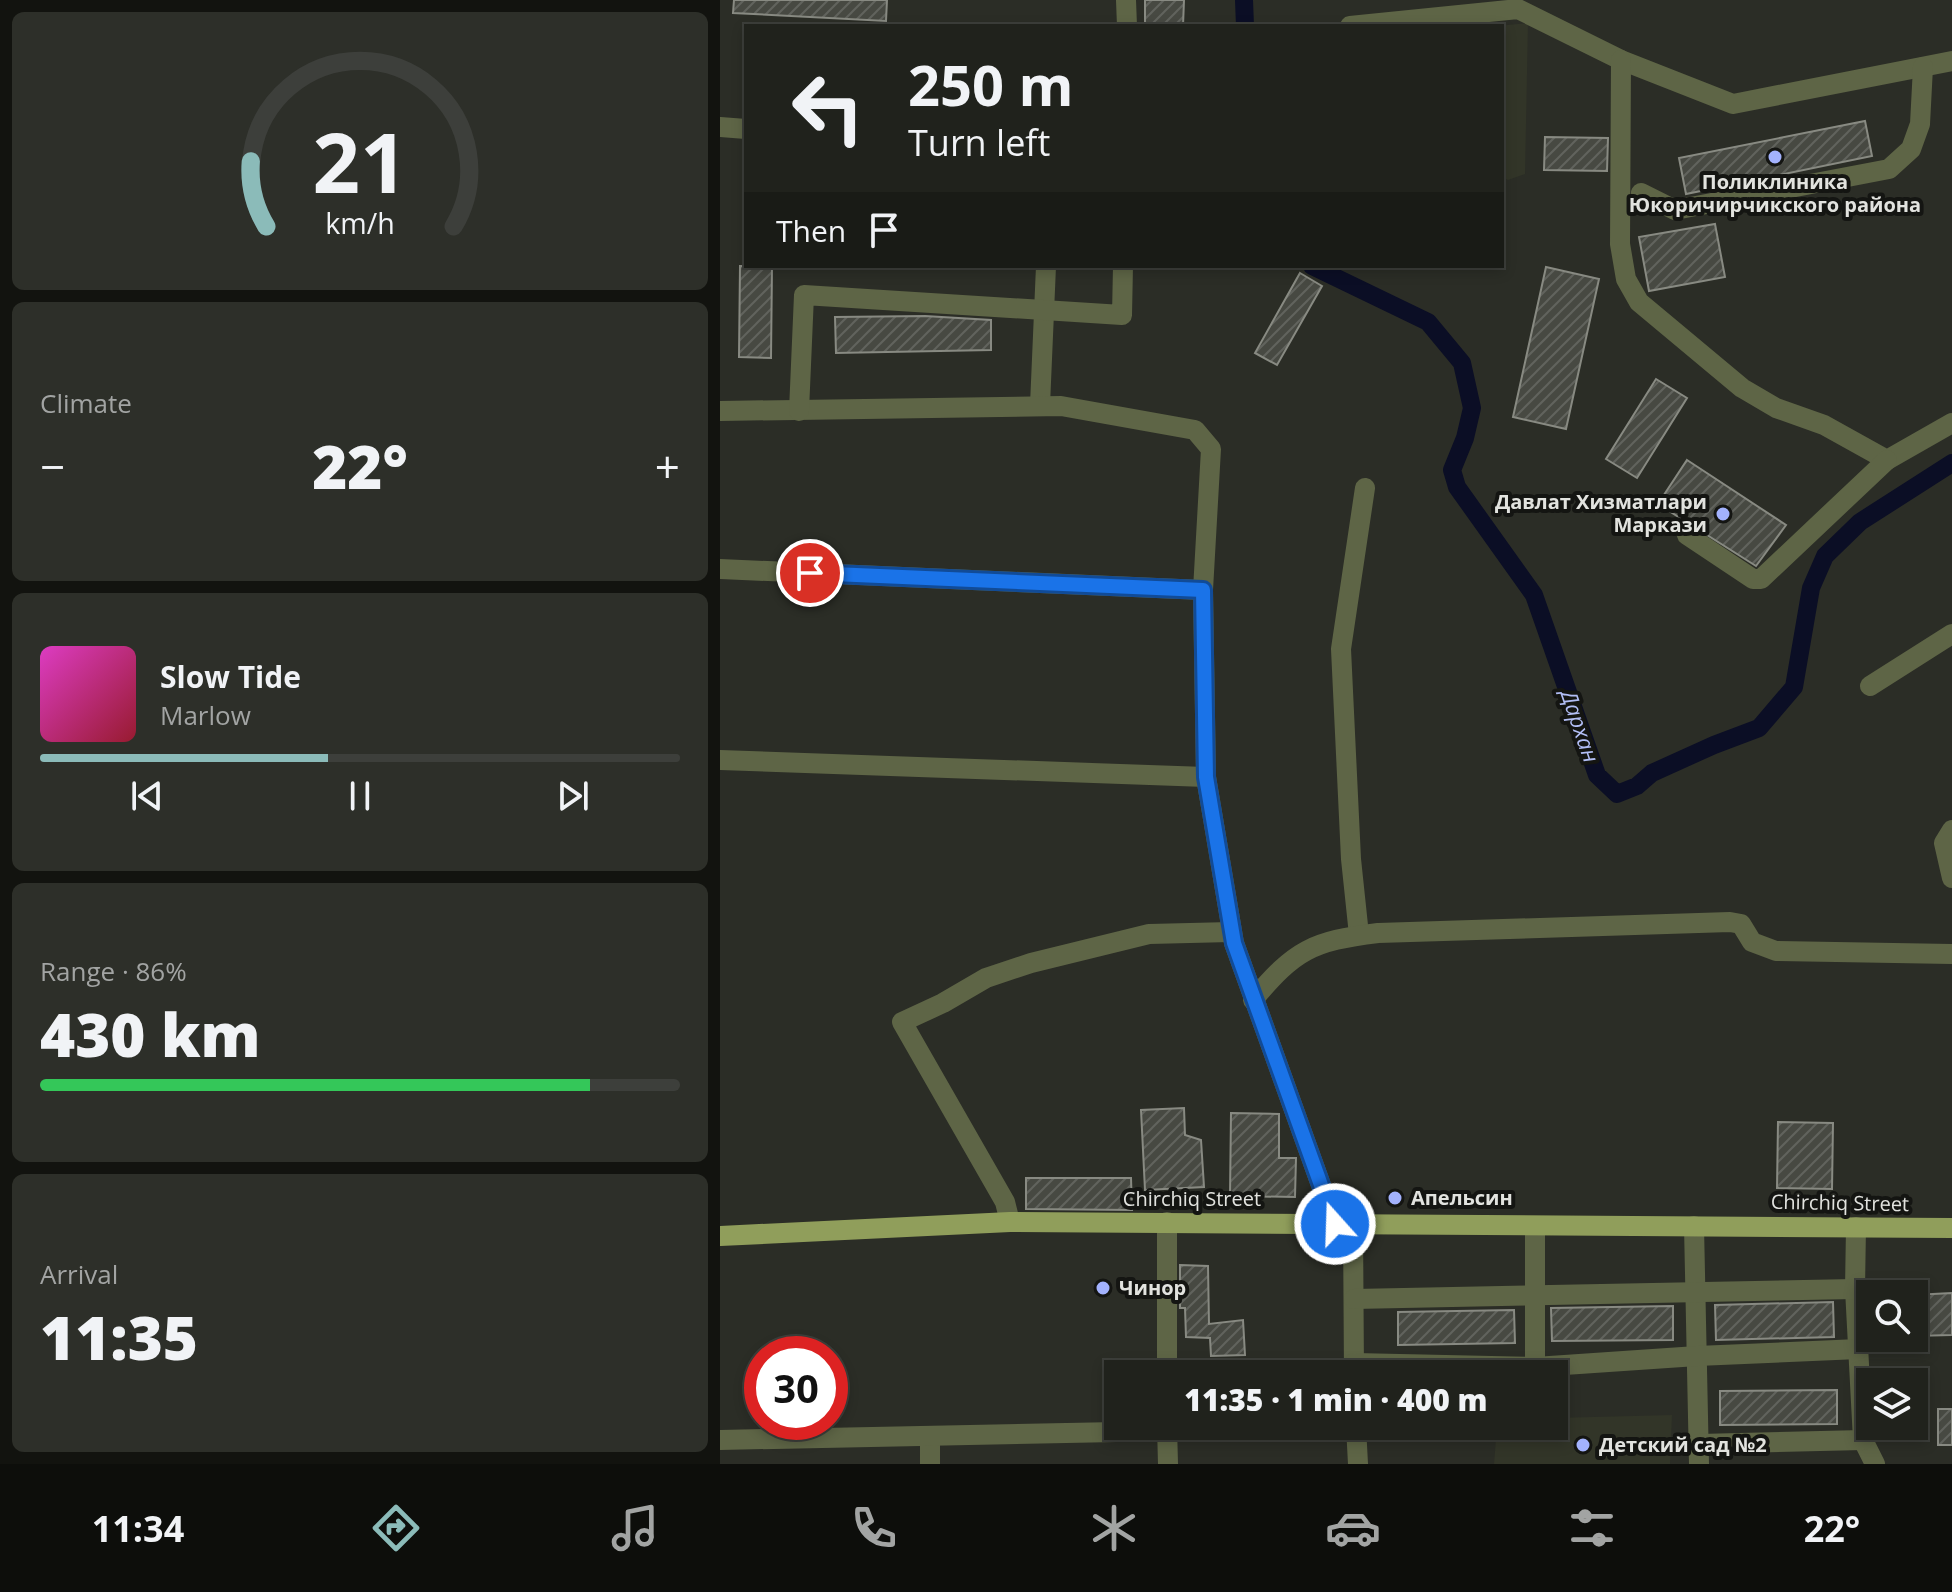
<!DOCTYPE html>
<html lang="en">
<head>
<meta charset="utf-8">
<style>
  :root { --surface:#20221c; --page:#2d2f29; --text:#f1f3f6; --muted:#a2a4a3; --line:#3d3f3b; --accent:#8bbbb9 }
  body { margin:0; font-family:"Open Sans",sans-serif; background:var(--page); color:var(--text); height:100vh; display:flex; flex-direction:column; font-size:30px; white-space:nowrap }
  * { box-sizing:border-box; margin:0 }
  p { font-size:26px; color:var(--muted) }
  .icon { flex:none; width:44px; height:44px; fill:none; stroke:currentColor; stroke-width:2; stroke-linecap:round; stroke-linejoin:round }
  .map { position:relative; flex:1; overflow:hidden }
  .details { display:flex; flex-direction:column; gap:12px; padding:12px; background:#12130f; width:720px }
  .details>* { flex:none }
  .hud { position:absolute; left:24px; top:24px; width:760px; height:244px; border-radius:0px; box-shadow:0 4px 12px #0003,0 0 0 2px var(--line); background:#20221c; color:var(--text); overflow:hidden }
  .controls { position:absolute; left:1136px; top:1280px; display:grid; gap:16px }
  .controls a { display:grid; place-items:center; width:72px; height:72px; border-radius:0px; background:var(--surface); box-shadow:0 4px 12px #0003,0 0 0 2px var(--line); font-size:40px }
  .speed { position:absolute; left:24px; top:1336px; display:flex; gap:16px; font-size:40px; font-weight:700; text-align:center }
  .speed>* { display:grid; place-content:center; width:104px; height:104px; border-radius:50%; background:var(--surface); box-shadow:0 4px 12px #0003,0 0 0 2px var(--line); line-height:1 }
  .speed .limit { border:12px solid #d22; background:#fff; color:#111 }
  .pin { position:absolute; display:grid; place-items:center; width:68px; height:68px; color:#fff; margin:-34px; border:4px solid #fff; border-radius:50%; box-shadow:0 2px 8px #0007 }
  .me { position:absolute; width:88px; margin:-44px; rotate:340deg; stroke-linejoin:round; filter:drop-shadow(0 0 6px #0008) }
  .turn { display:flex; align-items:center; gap:28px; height:168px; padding:0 32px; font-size:36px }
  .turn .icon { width:104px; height:104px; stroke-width:2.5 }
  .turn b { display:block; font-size:56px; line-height:68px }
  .then { display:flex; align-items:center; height:76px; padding:0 32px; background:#0003; gap:16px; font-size:30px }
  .big { font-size:60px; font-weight:800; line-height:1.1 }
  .details .card { flex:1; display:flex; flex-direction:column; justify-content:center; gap:12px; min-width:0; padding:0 28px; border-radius:12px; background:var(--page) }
  .details .dial { align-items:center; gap:0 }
  .dial svg { height:208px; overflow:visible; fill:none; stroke:var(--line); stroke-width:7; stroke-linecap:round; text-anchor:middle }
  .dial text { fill:var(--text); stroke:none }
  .song { display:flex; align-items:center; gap:24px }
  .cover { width:96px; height:96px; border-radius:12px; background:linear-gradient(135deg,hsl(310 70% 55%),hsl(350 70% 35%)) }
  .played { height:8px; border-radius:4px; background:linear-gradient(90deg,var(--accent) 45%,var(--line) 45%) }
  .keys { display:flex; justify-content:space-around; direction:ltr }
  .heat { display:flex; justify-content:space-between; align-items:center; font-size:44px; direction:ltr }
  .charge { height:12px; border-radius:6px; background:linear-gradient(90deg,#34c759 86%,var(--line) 0) }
  .trip { position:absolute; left:384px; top:1360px; width:464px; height:80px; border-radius:0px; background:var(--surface); box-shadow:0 4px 12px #0003,0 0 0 2px var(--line); font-weight:800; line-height:80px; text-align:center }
  .dock { display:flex; height:128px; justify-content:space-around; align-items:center; background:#0d0e0b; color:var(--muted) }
  .dock .icon { width:56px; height:56px }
  .dock .active { color:var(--accent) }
  .dock b { font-size:36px; color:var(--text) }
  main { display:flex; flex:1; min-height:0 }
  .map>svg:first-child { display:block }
</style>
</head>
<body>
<main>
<section class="details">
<div class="card dial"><svg viewBox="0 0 100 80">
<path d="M14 69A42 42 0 1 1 86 69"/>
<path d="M14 69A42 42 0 0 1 8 44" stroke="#8bbbb9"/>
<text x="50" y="56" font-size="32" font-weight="700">21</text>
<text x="50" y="72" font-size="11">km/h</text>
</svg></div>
<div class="card"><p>Climate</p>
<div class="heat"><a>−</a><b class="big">22°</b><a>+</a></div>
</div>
<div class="card">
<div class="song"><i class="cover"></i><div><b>Slow Tide</b><p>Marlow</p></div></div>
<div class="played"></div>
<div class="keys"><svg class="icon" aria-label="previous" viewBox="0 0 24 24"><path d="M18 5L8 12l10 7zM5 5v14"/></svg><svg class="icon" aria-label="pause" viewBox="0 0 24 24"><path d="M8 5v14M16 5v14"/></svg><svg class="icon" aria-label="next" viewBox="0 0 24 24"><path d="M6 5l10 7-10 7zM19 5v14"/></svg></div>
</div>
<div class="card"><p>Range · 86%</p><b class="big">430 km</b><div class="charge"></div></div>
<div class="card"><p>Arrival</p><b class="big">11:35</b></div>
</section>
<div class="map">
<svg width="1232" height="1464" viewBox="0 0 1232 1464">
  <defs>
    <pattern id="building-hatch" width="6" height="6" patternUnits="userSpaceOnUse" patternTransform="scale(2)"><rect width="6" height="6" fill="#474942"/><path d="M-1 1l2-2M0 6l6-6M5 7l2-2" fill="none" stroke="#61635d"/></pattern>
  </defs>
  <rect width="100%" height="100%" fill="#2b2d26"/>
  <g fill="#323528">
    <polygon points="808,23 805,174 788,180 782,177 782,26 777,26"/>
    <polygon points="952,1415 950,1464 774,1464 777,1426 834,1426 834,1418"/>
  </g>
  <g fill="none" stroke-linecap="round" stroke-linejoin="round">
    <g stroke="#0b0e25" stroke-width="18">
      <polyline points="524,0 525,26"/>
      <polyline points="592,266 708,322 742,363 752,408 745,438 732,470 737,487 814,595 877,775 897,794 917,786 932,773 994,745 1039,728 1074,687 1091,588 1105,556 1140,522 1232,463"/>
    </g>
  </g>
  <g fill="url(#building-hatch)" stroke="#888a82" stroke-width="2">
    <polygon points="14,0 167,0 166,21 13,13"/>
    <polygon points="425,0 464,0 463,26 425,26"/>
    <polygon points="1145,121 1152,156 966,194 959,158"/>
    <polygon points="825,137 888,138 887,171 824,170"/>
    <polygon points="995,224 1005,277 929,291 919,237"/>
    <polygon points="20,266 52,266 51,358 19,357"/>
    <polygon points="826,267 879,279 846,429 793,417"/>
    <polygon points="580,273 602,286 557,365 535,353"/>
    <polygon points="205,316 271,320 271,350 116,353 115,317"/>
    <polygon points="936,379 967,398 917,478 886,459"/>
    <polygon points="967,460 1066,525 1036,566 938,504"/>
    <polygon points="464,1108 465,1135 481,1140 484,1187 425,1190 421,1110"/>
    <polygon points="511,1113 559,1114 559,1158 576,1158 575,1197 510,1196"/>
    <polygon points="1058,1122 1113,1123 1112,1189 1057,1188"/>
    <polygon points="306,1178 411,1178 412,1210 306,1209"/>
    <polygon points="460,1265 488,1266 489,1324 523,1320 525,1355 491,1356 490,1338 466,1337 465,1308 460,1308"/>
    <polygon points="1232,1293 1232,1335 1194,1336 1194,1295"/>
    <polygon points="1113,1302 1114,1337 996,1340 995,1305"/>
    <polygon points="953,1306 953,1340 832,1341 831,1308"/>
    <polygon points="794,1310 795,1343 678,1345 678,1312"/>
    <polygon points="1117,1390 1117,1424 1000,1425 1000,1391"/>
    <rect x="1218" y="1409" width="14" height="36"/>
  </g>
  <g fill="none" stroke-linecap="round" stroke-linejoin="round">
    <g stroke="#5e6546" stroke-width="20">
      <polyline points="406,0 407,26"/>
      <polyline points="630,26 798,9 901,60 1013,104 1232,61"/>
      <polyline points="901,60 900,244 906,279 919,302 1022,388 1056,408 1104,425 1167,460 1232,423"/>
      <polyline points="0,127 26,129"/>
      <polyline points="921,193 955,210 1169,169 1191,149 1200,124 1203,67"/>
      <polyline points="320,405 326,266"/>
      <polyline points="0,411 341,406 475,430 491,449 483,590 486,777 514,943 615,1224"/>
      <polyline points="79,411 84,295 402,315 403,266"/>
      <polyline points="967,535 1033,579 1041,579 1167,460"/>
      <polyline points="0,569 483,590"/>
      <polyline points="1150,686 1232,634"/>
      <polyline points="0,760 486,777"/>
      <polyline points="1232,830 1224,843 1232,878"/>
      <polyline points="639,935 631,859 621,649 645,488"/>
      <path d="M533,1000c42,-50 59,-59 125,-67l352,-11 11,2 11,18 24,9 176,3"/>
      <polyline points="290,1222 285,1202 182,1022 223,1003 266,978 311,963 429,934 511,932"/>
      <polyline points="447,1222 447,1374"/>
      <polyline points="633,1224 634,1374"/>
      <polyline points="974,1226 979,1464"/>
      <polyline points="1136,1227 1135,1289 1143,1440 1155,1464"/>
      <polyline points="634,1299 1135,1289"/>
      <polyline points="634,1363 815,1367 977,1356 1139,1349"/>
      <polyline points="815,1374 815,1226"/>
      <polyline points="447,1426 448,1464"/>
      <polyline points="636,1426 638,1464"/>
      <polyline points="210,1436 210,1464"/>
      <polyline points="0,1440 447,1431"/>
      <polyline points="979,1444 1143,1440"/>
    </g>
    <polyline stroke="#909e5b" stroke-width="20" points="0,1236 290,1222 1232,1228"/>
  </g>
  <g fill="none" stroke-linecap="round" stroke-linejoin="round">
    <g stroke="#114b97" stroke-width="20">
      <polyline id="route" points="90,573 483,590 486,777 514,943 615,1224"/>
    </g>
    <use href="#route" stroke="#1a73e8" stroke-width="14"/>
  </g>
  <g fill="#a3b2fd" stroke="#141512" stroke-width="3">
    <circle cx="1055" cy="157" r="8"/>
    <circle cx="1003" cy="514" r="8"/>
    <circle cx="675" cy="1198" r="8"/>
    <circle cx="383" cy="1288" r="8"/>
    <circle cx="863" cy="1445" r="8"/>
  </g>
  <g text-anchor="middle" stroke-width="8" stroke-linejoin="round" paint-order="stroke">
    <g font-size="20" font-weight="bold" fill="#e2e3df" stroke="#141512" text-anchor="start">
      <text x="1055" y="189" text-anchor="middle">Поликлиника<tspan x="1055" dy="23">Юкоричирчикского района</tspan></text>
      <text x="987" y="509" text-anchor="end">Давлат Хизматлари<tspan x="987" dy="23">Маркази</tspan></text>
      <text x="691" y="1205">Апельсин</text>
      <text x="399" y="1295">Чинор</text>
      <text x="879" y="1452">Детский сад №2</text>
    </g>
    <g font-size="20" fill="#e2e3df" stroke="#141512">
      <text x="472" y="1206">Chirchiq Street</text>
      <text transform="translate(1120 1203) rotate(1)" y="7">Chirchiq Street</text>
    </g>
    <g font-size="22" font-style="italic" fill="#b2bef5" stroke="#141512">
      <text transform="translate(860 726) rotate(71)" y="8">Дархан</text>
    </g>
  </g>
</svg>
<div class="controls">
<a><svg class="icon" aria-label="search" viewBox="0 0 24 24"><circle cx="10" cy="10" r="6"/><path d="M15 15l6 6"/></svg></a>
<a><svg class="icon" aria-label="layers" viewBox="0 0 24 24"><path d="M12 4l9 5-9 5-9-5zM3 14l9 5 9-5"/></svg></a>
</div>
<div class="speed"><div class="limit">30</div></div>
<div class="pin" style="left:90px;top:573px;background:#d93025"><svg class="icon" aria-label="arrive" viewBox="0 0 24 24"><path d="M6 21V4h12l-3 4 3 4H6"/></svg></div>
<svg class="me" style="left:615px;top:1224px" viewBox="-20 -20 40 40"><circle r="17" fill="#1a73e8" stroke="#fff" stroke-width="3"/><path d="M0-11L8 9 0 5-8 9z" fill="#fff"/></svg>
<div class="trip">11:35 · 1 min · 400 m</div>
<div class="hud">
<div class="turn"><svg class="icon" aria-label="left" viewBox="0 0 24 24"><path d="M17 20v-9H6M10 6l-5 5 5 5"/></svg><div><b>250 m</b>Turn left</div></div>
<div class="then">Then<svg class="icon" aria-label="arrive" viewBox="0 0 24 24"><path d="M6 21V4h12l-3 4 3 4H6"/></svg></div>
</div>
</div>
</main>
<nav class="dock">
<b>11:34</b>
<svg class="icon active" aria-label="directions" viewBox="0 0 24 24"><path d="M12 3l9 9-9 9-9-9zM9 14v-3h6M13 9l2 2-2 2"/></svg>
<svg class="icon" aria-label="music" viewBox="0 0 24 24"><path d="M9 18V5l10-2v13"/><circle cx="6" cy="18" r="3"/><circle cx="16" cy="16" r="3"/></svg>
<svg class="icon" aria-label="phone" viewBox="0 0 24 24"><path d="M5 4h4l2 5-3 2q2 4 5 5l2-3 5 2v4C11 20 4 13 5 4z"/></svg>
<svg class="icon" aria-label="climate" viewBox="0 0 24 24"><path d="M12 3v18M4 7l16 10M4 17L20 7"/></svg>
<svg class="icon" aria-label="car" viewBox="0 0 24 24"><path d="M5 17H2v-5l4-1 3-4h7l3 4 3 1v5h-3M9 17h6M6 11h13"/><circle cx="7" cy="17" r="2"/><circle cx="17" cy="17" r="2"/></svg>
<svg class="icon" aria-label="filters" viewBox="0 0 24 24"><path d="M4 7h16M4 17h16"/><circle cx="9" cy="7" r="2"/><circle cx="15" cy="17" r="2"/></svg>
<b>22°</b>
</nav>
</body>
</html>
